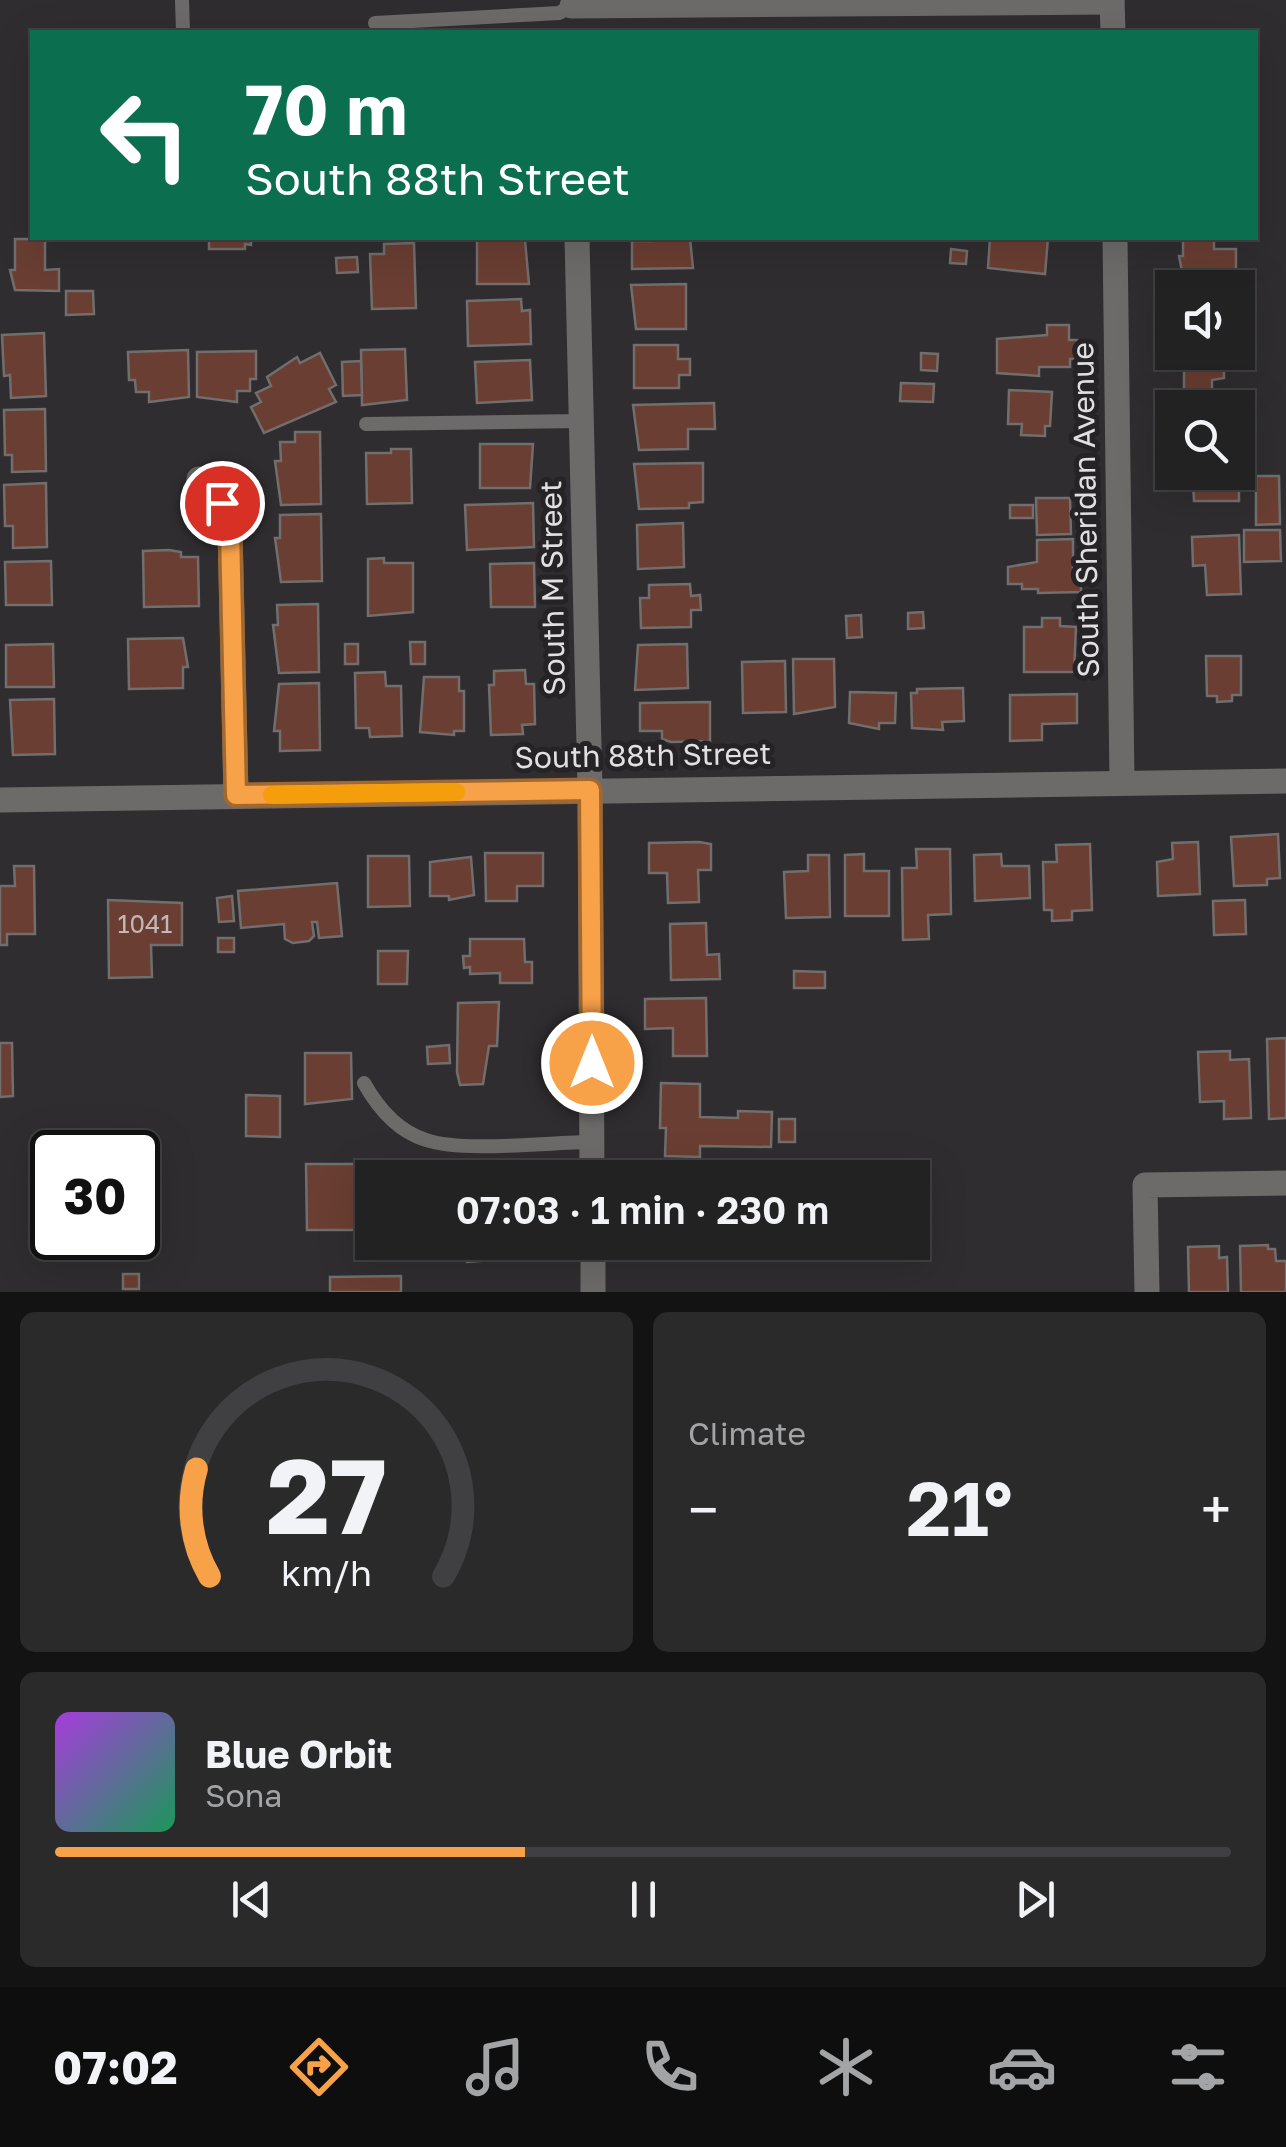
<!DOCTYPE html>
<html lang="en">
<head>
<meta charset="utf-8">
<style>
  :root { --surface:#232223; --page:#2b2a2b; --text:#f1f3f6; --muted:#a3a4a6; --line:#403f41; --accent:#f7a149 }
  body { margin:0; font-family:"Golos Text",sans-serif; background:var(--page); color:var(--text); height:100vh; display:flex; flex-direction:column; font-size:38px; white-space:nowrap }
  * { box-sizing:border-box; margin:0 }
  p { font-size:32px; color:var(--muted) }
  .icon { flex:none; width:55px; height:55px; fill:none; stroke:currentColor; stroke-width:2; stroke-linecap:round; stroke-linejoin:round }
  .map { position:relative; height:1292px; overflow:hidden }
  .drawer { display:flex; flex-direction:column; gap:20px; padding:20px; background:#131313; flex:1 }
  .drawer>* { flex:none }
  .top-card { position:absolute; left:30px; top:30px; width:1228px; height:210px; border-radius:0px; box-shadow:0 10px 40px #0002,0 0 0 2px var(--line); background:#0b6e4f; color:#fff; overflow:hidden }
  .controls { position:absolute; left:1155px; top:270px; display:grid; gap:20px }
  .controls a { display:grid; place-items:center; width:100px; height:100px; border-radius:0px; background:var(--surface); box-shadow:0 10px 40px #0002,0 0 0 2px var(--line); font-size:50px }
  .speed { position:absolute; left:30px; top:1130px; display:flex; gap:20px; font-size:50px; font-weight:700; text-align:center }
  .speed>* { display:grid; place-content:center; width:130px; height:130px; border-radius:50%; background:var(--surface); box-shadow:0 10px 40px #0002,0 0 0 2px var(--line); line-height:1 }
  .speed .limit { border:5px solid #111; border-radius:15px; background:#fff; color:#111 }
  .pin { position:absolute; display:grid; place-items:center; width:85px; height:85px; color:#fff; margin:-42px; border:5px solid #fff; border-radius:50%; box-shadow:0 2px 10px #0007 }
  .me { position:absolute; width:110px; margin:-55px; rotate:0deg; stroke-linejoin:round; filter:drop-shadow(0 0 8px #0008) }
  .turn { display:flex; align-items:center; gap:35px; height:210px; padding:0 50px; font-size:45px }
  .turn .icon { width:130px; height:130px; stroke-width:2.5 }
  .turn b { display:block; font-size:70px; line-height:85px }
  .big { font-size:75px; font-weight:600; line-height:1.1 }
  .drawer .widget { flex:1; display:flex; flex-direction:column; justify-content:center; gap:15px; min-width:0; padding:0 35px; border-radius:15px; background:var(--page) }
  .drawer .dial { align-items:center; gap:0 }
  .dial svg { height:260px; overflow:visible; fill:none; stroke:var(--line); stroke-width:7; stroke-linecap:round; text-anchor:middle }
  .dial text { fill:var(--text); stroke:none }
  .song { display:flex; align-items:center; gap:30px }
  .cover { width:120px; height:120px; border-radius:15px; background:linear-gradient(135deg,hsl(280 70% 55%),hsl(150 70% 35%)) }
  .played { height:10px; border-radius:5px; background:linear-gradient(90deg,var(--accent) 40%,var(--line) 40%) }
  .keys { display:flex; justify-content:space-around; direction:ltr }
  .heat { display:flex; justify-content:space-between; align-items:center; font-size:55px; direction:ltr }
  .drawer .tiles { flex:1; display:grid; gap:20px; grid-template-columns:1fr 1fr }
  .widget:last-child { grid-column:span 2 }
  .trip { position:absolute; left:355px; top:1160px; width:575px; height:100px; border-radius:0px; background:var(--surface); box-shadow:0 10px 40px #0002,0 0 0 2px var(--line); font-weight:600; line-height:100px; text-align:center }
  .tabs { display:flex; height:160px; justify-content:space-around; align-items:center; background:#0e0e0e; color:var(--muted) }
  .tabs .icon { width:70px; height:70px }
  .tabs .current { color:var(--accent) }
  .tabs b { font-size:45px; color:var(--text) }
  .map>svg:first-child { display:block }
</style>
</head>
<body>
<div class="map">
<svg width="1286" height="1292" viewBox="0 0 1286 1292">
  <rect width="100%" height="100%" fill="#2f2d2f"/>
  <g fill="#6a3e32" stroke="#716e6d" stroke-width="2.5">
    <polygon points="209,238 251,238 251,245 245,244 245,249 209,249"/>
    <polygon points="652,238 690,238 693,268 632,269 632,241 652,241"/>
    <polygon points="990,238 1048,238 1045,274 988,268"/>
    <polygon points="15,239 45,239 45,270 59,269 59,291 15,290 10,270 15,270"/>
    <polygon points="477,240 525,240 529,284 477,284"/>
    <polygon points="1183,240 1214,240 1214,249 1236,249 1236,273 1183,276 1179,256 1183,256"/>
    <polygon points="414,243 416,308 372,309 370,254 384,254 384,244"/>
    <polygon points="951,249 967,251 966,264 950,263"/>
    <polygon points="357,257 358,272 337,273 336,258"/>
    <polygon points="686,284 686,329 636,329 631,285"/>
    <polygon points="66,291 93,291 94,314 66,315"/>
    <polygon points="521,299 522,311 530,310 531,344 468,346 467,301"/>
    <polygon points="1047,325 1069,325 1069,340 1077,340 1077,359 1070,359 1070,367 1039,367 1039,376 997,373 997,339 1047,335"/>
    <polygon points="1238,326 1238,361 1224,361 1224,378 1212,380 1212,395 1184,395 1184,355 1238,352"/>
    <polygon points="44,333 46,396 11,398 10,375 4,376 2,335"/>
    <polygon points="634,345 678,345 678,359 690,359 690,375 679,375 679,388 634,388"/>
    <polygon points="405,349 407,400 362,405 361,350"/>
    <polygon points="188,350 189,397 149,402 149,392 136,392 135,380 129,380 128,352"/>
    <polygon points="256,351 256,379 250,379 250,391 237,391 237,402 197,397 197,352"/>
    <polygon points="320,353 336,385 329,389 336,402 264,433 251,407 261,402 256,393 271,386 267,377 297,357 300,363"/>
    <polygon points="921,353 938,354 937,371 921,370"/>
    <polygon points="530,360 532,400 477,403 475,362"/>
    <polygon points="361,361 362,395 343,396 342,362"/>
    <polygon points="901,383 934,384 933,402 900,401"/>
    <polygon points="1009,390 1052,392 1050,426 1045,426 1045,436 1021,435 1022,424 1008,424"/>
    <polygon points="714,403 715,429 688,429 688,449 639,450 633,405"/>
    <polygon points="45,409 46,471 12,472 12,455 5,455 4,410"/>
    <polygon points="295,432 320,432 321,504 281,505 275,461 281,461 280,442 295,442"/>
    <polygon points="480,444 533,444 530,488 480,488"/>
    <polygon points="391,449 411,449 412,503 367,504 366,453 391,453"/>
    <polygon points="1238,456 1249,459 1250,484 1239,484 1239,501 1194,501 1193,483 1189,483 1188,472 1238,472"/>
    <polygon points="703,463 703,502 689,503 689,508 639,509 634,464"/>
    <polygon points="1256,476 1279,476 1280,524 1256,525"/>
    <polygon points="46,483 47,547 13,548 13,526 5,526 4,485"/>
    <polygon points="1036,498 1070,498 1071,534 1037,535"/>
    <polygon points="533,503 534,547 467,550 465,505"/>
    <rect x="1010" y="505" width="23" height="13"/>
    <polygon points="321,514 322,581 281,582 275,538 280,538 280,515"/>
    <polygon points="683,523 684,567 638,569 637,525"/>
    <polygon points="1244,530 1280,530 1281,561 1244,562"/>
    <polygon points="1239,535 1241,594 1207,595 1205,565 1193,566 1192,537"/>
    <polygon points="1073,539 1073,572 1081,571 1081,592 1038,593 1038,589 1022,589 1022,584 1008,584 1008,567 1037,562 1037,540"/>
    <polygon points="169,550 181,552 181,557 198,557 199,606 144,607 143,551"/>
    <polygon points="384,558 384,563 413,563 413,612 368,616 368,559"/>
    <polygon points="51,561 52,605 6,605 5,562"/>
    <polygon points="534,563 535,607 491,607 490,564"/>
    <polygon points="690,584 691,596 700,595 701,610 691,610 691,627 641,628 640,598 649,598 649,585"/>
    <polygon points="318,604 319,672 279,673 273,625 278,625 277,605"/>
    <polygon points="923,612 924,628 908,629 908,613"/>
    <polygon points="861,615 862,637 847,638 846,616"/>
    <polygon points="1042,618 1060,618 1060,626 1076,627 1074,672 1024,672 1024,627 1042,627"/>
    <polygon points="183,638 188,667 183,667 183,688 129,689 128,639"/>
    <polygon points="410,642 425,642 425,664 411,664"/>
    <polygon points="53,644 54,687 6,687 6,645"/>
    <rect x="345" y="644" width="13" height="20"/>
    <polygon points="687,644 688,688 635,690 638,645"/>
    <polygon points="1206,656 1241,656 1241,695 1232,695 1232,701 1217,702 1217,696 1207,696"/>
    <polygon points="793,659 834,659 835,707 794,714"/>
    <polygon points="785,661 786,712 743,713 742,662"/>
    <polygon points="525,670 526,684 534,684 535,724 522,725 523,734 491,735 489,685 494,685 494,671"/>
    <polygon points="385,672 386,686 401,686 402,736 370,737 369,728 356,728 355,673"/>
    <polygon points="424,677 459,677 459,691 464,691 464,731 454,731 454,735 420,732"/>
    <polygon points="319,683 320,750 280,751 280,731 274,731 279,684"/>
    <polygon points="963,688 964,721 942,722 943,730 912,728 911,693 917,693 917,689"/>
    <polygon points="850,692 896,693 895,723 879,723 879,729 849,723"/>
    <polygon points="1077,694 1077,723 1042,724 1042,740 1010,741 1010,695"/>
    <polygon points="54,699 55,754 13,755 10,700"/>
    <polygon points="710,702 710,741 671,742 662,739 662,731 640,731 640,703"/>
    <polygon points="1278,834 1280,878 1267,879 1267,885 1234,886 1231,837"/>
    <polygon points="699,842 711,844 711,870 698,870 699,902 668,903 667,873 649,873 649,843"/>
    <polygon points="1198,842 1200,894 1158,896 1157,862 1173,859 1172,843"/>
    <polygon points="1090,844 1092,910 1072,911 1072,920 1052,921 1052,910 1044,910 1043,862 1057,862 1056,845"/>
    <polygon points="916,849 950,849 951,914 928,915 929,939 903,940 902,868 917,868"/>
    <polygon points="485,853 543,853 543,886 517,886 517,901 486,901"/>
    <polygon points="864,854 864,871 889,871 889,916 845,916 845,855"/>
    <polygon points="1001,854 1002,866 1029,866 1030,898 975,901 974,855"/>
    <polygon points="808,855 829,855 830,917 786,918 784,872 808,871"/>
    <polygon points="368,856 409,856 410,906 368,907"/>
    <polygon points="471,857 474,895 449,900 449,896 430,896 430,862"/>
    <polygon points="14,866 34,866 35,934 7,934 7,945 0,945 0,886 15,886"/>
    <polygon points="337,883 342,936 319,938 317,922 312,922 314,936 309,941 293,943 285,939 284,924 241,928 238,891"/>
    <polygon points="232,896 234,921 219,922 217,898"/>
    <polygon points="108,900 182,903 182,945 151,945 152,977 109,978"/>
    <polygon points="1245,900 1246,934 1214,935 1213,901"/>
    <polygon points="706,923 707,955 719,954 720,979 671,980 670,924"/>
    <rect x="218" y="938" width="16" height="14"/>
    <polygon points="470,939 524,939 525,962 532,962 532,983 500,983 500,973 470,974 470,967 464,968 463,956 470,956"/>
    <polygon points="378,951 408,951 407,984 378,984"/>
    <polygon points="794,971 825,972 825,988 794,988"/>
    <polygon points="706,998 707,1056 673,1056 673,1028 645,1029 645,999"/>
    <polygon points="499,1002 497,1046 489,1046 483,1084 460,1085 457,1072 458,1003"/>
    <polygon points="1286,1038 1286,1118 1269,1119 1267,1039"/>
    <polygon points="0,1043 12,1043 13,1096 0,1097"/>
    <polygon points="449,1045 450,1063 428,1064 427,1047"/>
    <polygon points="1230,1051 1230,1060 1249,1059 1251,1118 1224,1119 1224,1101 1200,1102 1198,1052"/>
    <polygon points="305,1053 351,1053 352,1099 305,1104"/>
    <polygon points="661,1083 700,1084 700,1117 738,1118 738,1111 772,1112 771,1147 700,1146 700,1157 665,1156 666,1128 660,1128"/>
    <polygon points="246,1095 280,1096 280,1137 246,1136"/>
    <rect x="779" y="1119" width="16" height="23"/>
    <polygon points="306,1164 383,1164 383,1178 372,1178 372,1230 307,1230"/>
    <polygon points="466,1242 520,1242 521,1258 467,1262"/>
    <polygon points="1268,1245 1268,1249 1275,1249 1276,1261 1286,1261 1286,1292 1241,1292 1240,1246"/>
    <polygon points="1219,1246 1219,1258 1227,1257 1228,1292 1189,1292 1188,1247"/>
    <rect x="123" y="1274" width="16" height="15"/>
    <polygon points="401,1276 401,1292 330,1292 330,1277"/>
  </g>
  <g fill="none" stroke-linecap="round" stroke-linejoin="round">
    <g stroke="#6c6b6a" stroke-width="14">
      <polyline points="182,0 183,32"/>
      <polyline points="375,23 559,13 572,6"/>
      <polyline points="366,424 581,421"/>
      <path d="M364,1083c14,25 33,48 62,57 38,13 123,2 166,2"/>
    </g>
    <g stroke="#6c6b6a" stroke-width="25">
      <polyline points="572,6 1112,2"/>
      <polyline points="577,238 590,789 592,1178"/>
      <polyline points="199,479 222,503 230,530 236,795"/>
      <polyline points="0,800 1286,781"/>
      <polyline points="593,1242 593,1292"/>
      <polyline points="1147,1292 1145,1185 1286,1183"/>
    </g>
    <g stroke="#6c6b6a" stroke-width="25">
      <polyline points="1112,0 1113,32"/>
      <polyline points="1115,238 1122,782"/>
    </g>
  </g>
  <g fill="none" stroke-linecap="round" stroke-linejoin="round">
    <g stroke="#a1692f" stroke-width="25">
      <polyline id="route" points="222,503 230,530 236,795 590,790 592,1063"/>
    </g>
    <use href="#route" stroke="#f7a149" stroke-width="18"/>
    <polyline stroke="#f59e0b" stroke-width="18" points="272,795 456,792"/>
  </g>
  <g text-anchor="middle" stroke-width="10" stroke-linejoin="round" paint-order="stroke">
    <g font-size="25" fill="#c3b8b5">
      <text x="145" y="933">1041</text>
    </g>
    <g font-size="30" fill="#e1e0e1" stroke="#252325">
      <text transform="translate(1086 510) rotate(-91)" y="10">South Sheridan Avenue</text>
      <text transform="translate(553 588) rotate(-91)" y="10">South M Street</text>
      <text transform="translate(643 756) rotate(-1)" y="10">South 88th Street</text>
    </g>
  </g>
</svg>
<div class="controls">
<a><svg class="icon" aria-label="sound" viewBox="0 0 24 24"><path d="M4 9h4l5-4v14l-5-4H4zM17 9q2 3 0 6"/></svg></a>
<a><svg class="icon" aria-label="search" viewBox="0 0 24 24"><circle cx="10" cy="10" r="6"/><path d="M15 15l6 6"/></svg></a>
</div>
<div class="speed"><div class="limit">30</div></div>
<div class="pin" style="left:222px;top:503px;background:#d93025"><svg class="icon" aria-label="arrive" viewBox="0 0 24 24"><path d="M6 21V4h12l-3 4 3 4H6"/></svg></div>
<svg class="me" style="left:592px;top:1063px" viewBox="-20 -20 40 40"><circle r="17" fill="#f7a149" stroke="#fff" stroke-width="3"/><path d="M0-11L8 9 0 5-8 9z" fill="#fff"/></svg>
<div class="trip">07:03 · 1 min · 230 m</div>
<div class="top-card">
<div class="turn"><svg class="icon" aria-label="left" viewBox="0 0 24 24"><path d="M17 20v-9H6M10 6l-5 5 5 5"/></svg><div><b>70 m</b>South 88th Street</div></div>
</div>
</div>
<section class="drawer">
<div class="tiles">
<div class="widget dial"><svg viewBox="0 0 100 80">
<path d="M14 69A42 42 0 1 1 86 69"/>
<path d="M14 69A42 42 0 0 1 10 36" stroke="#f7a149"/>
<text x="50" y="56" font-size="32" font-weight="700">27</text>
<text x="50" y="72" font-size="11">km/h</text>
</svg></div>
<div class="widget"><p>Climate</p>
<div class="heat"><a>−</a><b class="big">21°</b><a>+</a></div>
</div>
<div class="widget">
<div class="song"><i class="cover"></i><div><b>Blue Orbit</b><p>Sona</p></div></div>
<div class="played"></div>
<div class="keys"><svg class="icon" aria-label="previous" viewBox="0 0 24 24"><path d="M18 5L8 12l10 7zM5 5v14"/></svg><svg class="icon" aria-label="pause" viewBox="0 0 24 24"><path d="M8 5v14M16 5v14"/></svg><svg class="icon" aria-label="next" viewBox="0 0 24 24"><path d="M6 5l10 7-10 7zM19 5v14"/></svg></div>
</div>
</div>
</section>
<nav class="tabs">
<b>07:02</b>
<svg class="icon current" aria-label="directions" viewBox="0 0 24 24"><path d="M12 3l9 9-9 9-9-9zM9 14v-3h6M13 9l2 2-2 2"/></svg>
<svg class="icon" aria-label="music" viewBox="0 0 24 24"><path d="M9 18V5l10-2v13"/><circle cx="6" cy="18" r="3"/><circle cx="16" cy="16" r="3"/></svg>
<svg class="icon" aria-label="phone" viewBox="0 0 24 24"><path d="M5 4h4l2 5-3 2q2 4 5 5l2-3 5 2v4C11 20 4 13 5 4z"/></svg>
<svg class="icon" aria-label="climate" viewBox="0 0 24 24"><path d="M12 3v18M4 7l16 10M4 17L20 7"/></svg>
<svg class="icon" aria-label="car" viewBox="0 0 24 24"><path d="M5 17H2v-5l4-1 3-4h7l3 4 3 1v5h-3M9 17h6M6 11h13"/><circle cx="7" cy="17" r="2"/><circle cx="17" cy="17" r="2"/></svg>
<svg class="icon" aria-label="filters" viewBox="0 0 24 24"><path d="M4 7h16M4 17h16"/><circle cx="9" cy="7" r="2"/><circle cx="15" cy="17" r="2"/></svg>
</nav>
</body>
</html>
